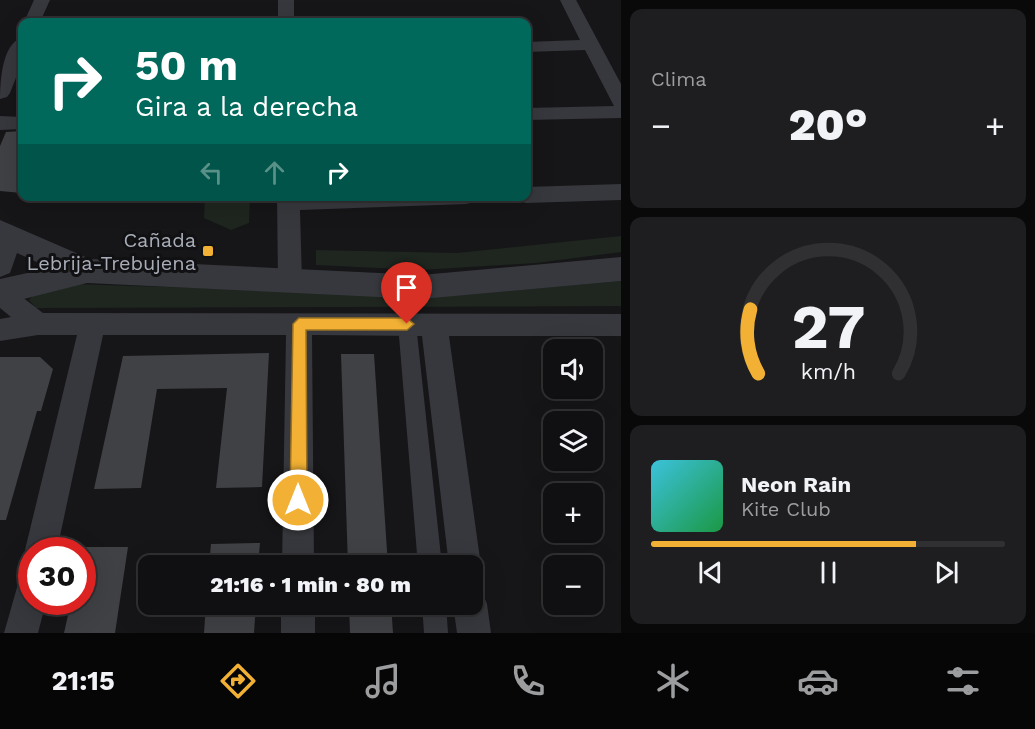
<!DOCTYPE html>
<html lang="es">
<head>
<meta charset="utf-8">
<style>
  :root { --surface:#101012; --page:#1e1e20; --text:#f1f3f6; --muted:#9c9d9f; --line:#303032; --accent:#f2b134 }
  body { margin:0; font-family:"Work Sans",sans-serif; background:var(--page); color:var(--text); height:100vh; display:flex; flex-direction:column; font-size:22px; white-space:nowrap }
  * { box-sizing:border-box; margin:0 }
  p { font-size:20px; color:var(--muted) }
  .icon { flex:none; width:33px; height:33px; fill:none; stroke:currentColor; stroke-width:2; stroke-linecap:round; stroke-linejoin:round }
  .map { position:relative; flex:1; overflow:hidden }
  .sheet { display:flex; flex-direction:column; gap:9px; padding:9px; background:#09090a; width:414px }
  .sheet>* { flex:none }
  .hud { position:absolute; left:18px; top:18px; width:513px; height:183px; border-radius:12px; box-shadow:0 6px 24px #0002,0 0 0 2px var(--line); background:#00695c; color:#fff; overflow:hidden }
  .buttons { position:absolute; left:543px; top:339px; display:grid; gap:12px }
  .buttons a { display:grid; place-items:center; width:60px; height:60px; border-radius:12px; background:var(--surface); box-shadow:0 6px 24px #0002,0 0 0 2px var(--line); font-size:30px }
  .speed { position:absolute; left:18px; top:537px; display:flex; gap:12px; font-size:30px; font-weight:700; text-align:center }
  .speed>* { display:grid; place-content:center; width:78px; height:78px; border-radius:50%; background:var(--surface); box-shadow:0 6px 24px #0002,0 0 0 2px var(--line); line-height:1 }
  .speed .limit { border:9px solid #d22; background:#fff; color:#111 }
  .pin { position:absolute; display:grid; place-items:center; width:51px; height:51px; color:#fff; margin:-62px -26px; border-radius:50% 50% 50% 0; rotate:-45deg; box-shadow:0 0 6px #0007 }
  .pin .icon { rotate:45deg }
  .me { position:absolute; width:66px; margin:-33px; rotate:0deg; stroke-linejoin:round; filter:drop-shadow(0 0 4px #0008) }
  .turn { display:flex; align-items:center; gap:21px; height:126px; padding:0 18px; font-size:27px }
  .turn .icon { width:78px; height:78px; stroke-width:2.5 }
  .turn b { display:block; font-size:42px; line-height:51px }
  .lanes { display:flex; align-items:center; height:57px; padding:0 18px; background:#0003; justify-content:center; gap:30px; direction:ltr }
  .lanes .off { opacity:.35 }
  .big { font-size:45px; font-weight:800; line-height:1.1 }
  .sheet .card { flex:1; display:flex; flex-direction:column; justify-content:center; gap:9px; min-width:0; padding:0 21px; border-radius:12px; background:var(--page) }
  .sheet .dial { align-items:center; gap:0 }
  .dial svg { height:156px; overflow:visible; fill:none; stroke:var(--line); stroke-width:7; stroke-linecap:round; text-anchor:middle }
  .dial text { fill:var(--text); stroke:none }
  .song { display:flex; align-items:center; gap:18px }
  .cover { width:72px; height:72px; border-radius:9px; background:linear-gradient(135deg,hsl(190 70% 55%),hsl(140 70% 35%)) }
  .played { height:6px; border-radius:3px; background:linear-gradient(90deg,var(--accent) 75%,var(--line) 75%) }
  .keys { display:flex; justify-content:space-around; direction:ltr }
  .heat { display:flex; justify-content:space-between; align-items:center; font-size:33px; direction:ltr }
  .trip { position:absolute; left:138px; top:555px; width:345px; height:60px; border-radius:12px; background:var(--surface); box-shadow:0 6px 24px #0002,0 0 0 2px var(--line); font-weight:800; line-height:60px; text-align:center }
  .tabs { display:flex; height:96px; justify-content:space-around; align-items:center; background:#060607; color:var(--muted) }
  .tabs .icon { width:42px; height:42px }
  .tabs .active { color:var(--accent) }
  .tabs b { font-size:27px; color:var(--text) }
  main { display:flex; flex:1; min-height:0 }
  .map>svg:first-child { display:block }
</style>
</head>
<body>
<main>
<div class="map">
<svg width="621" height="633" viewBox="0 0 621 633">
  <rect width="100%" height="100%" fill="#161618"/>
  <g fill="#1e261f">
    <polygon points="250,197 249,223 231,230 204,218 205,198"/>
    <polygon points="621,236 621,252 536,263 420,270 316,265 316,250 457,253"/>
    <polygon points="621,281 621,306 36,308 29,300 41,287 71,284 450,296"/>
  </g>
  <g fill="#404145">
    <polygon points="22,131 22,193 0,191 0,146 6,132"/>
    <polygon points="269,353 262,487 216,488 227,388 157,389 141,488 94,489 123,356"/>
    <polygon points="341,354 374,354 388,566 348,566"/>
    <polygon points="0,357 40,357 53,369 41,411 37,411 6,520 0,520"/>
    <polygon points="260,543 258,566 209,566 211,544"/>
    <polygon points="82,547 128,547 115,633 64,633 71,602 82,602"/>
    <polygon points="206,604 256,604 254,633 204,633"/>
    <polygon points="349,604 391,604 393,633 350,633"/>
  </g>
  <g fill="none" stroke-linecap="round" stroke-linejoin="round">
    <g fill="#37383d" fill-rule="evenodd">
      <polygon points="407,316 413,319 416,324 442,566 418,566 398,324 401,319"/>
      <polygon points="422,604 446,604 448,633 424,633"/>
    </g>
    <g fill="#37383d" fill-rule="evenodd">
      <polygon points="34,0 50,0 40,22 24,22"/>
      <rect x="278" y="0" width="16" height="22"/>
      <polygon points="560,0 576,0 621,84 621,118 526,120 526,108 614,106 585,50 526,52 526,42 580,40"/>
      <path d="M22,38v24l-12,31 -3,4 -7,2c0,-17 2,-56 22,-61z"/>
      <polygon points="0,116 22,117 22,129 0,130"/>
      <polygon points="621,184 621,200 526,203 518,201 516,196 526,196 526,187"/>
      <polygon points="277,196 477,196 474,202 466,204 300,210 302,282 299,289 290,292 281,289 278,282"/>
      <polygon points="0,284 9,287 43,313 621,314 621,336 449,336 481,566 477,578 472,579 472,566 449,566 422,336 312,335 314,566 282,566 286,335 103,335 57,550 32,550 32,562 25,550 77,335 38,335 0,341 0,319 11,317 0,308"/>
      <polygon points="32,572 32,602 46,602 38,633 4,633 20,577"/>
      <polygon points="472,588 482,592 487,604 491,633 457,633 453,604 472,604"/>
      <rect x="281" y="604" width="34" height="29"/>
    </g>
    <polygon fill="#37383d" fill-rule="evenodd" points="0,220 90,259 421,275 621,257 621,281 421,299 87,283 0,305 0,279 50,268 17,253 10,273 0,277"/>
  </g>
  <polygon fill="#f2b134" stroke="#9d7322" stroke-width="1.5" points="299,318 407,318 414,324 407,330 306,330 307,500 304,505 298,508 293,505 290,500 293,324"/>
  <rect fill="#f2b134" stroke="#111113" stroke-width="2" x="202" y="245" width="12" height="12" rx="3"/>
  <g text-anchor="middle" stroke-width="6" stroke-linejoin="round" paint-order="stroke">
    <g font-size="20" fill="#a8adb8" stroke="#111113" text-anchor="end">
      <text x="196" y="247">Cañada<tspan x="196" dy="23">Lebrija-Trebujena</tspan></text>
    </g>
  </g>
</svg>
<div class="buttons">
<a><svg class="icon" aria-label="sound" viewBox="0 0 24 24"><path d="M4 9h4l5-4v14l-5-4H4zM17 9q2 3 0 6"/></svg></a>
<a><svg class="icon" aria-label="layers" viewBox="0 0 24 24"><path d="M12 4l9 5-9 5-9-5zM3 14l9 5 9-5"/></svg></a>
<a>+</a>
<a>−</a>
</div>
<div class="speed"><div class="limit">30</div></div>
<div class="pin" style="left:407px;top:324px;background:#d93025"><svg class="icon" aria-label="arrive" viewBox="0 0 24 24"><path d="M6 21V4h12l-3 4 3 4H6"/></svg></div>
<svg class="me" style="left:298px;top:500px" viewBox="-20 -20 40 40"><circle r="17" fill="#f2b134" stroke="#fff" stroke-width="3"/><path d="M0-11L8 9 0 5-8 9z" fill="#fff"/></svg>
<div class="trip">21:16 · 1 min · 80 m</div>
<div class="hud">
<div class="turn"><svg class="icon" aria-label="right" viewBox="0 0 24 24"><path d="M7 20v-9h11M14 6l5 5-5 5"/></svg><div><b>50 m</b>Gira a la derecha</div></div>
<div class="lanes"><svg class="icon off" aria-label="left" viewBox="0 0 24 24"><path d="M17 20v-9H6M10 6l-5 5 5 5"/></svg><svg class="icon off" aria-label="ahead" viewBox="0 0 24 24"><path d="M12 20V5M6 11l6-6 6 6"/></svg><svg class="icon" aria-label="right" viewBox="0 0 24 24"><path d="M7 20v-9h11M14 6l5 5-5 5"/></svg></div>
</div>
</div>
<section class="sheet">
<div class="card"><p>Clima</p>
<div class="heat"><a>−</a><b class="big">20°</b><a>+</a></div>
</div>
<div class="card dial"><svg viewBox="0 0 100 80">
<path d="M14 69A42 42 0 1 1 86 69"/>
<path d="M14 69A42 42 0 0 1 10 36" stroke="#f2b134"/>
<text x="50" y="56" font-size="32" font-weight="700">27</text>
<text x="50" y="72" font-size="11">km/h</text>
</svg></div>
<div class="card">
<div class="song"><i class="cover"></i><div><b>Neon Rain</b><p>Kite Club</p></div></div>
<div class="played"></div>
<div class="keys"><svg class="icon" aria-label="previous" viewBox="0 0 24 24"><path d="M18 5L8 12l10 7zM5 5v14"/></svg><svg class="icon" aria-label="pause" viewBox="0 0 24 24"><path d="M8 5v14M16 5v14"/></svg><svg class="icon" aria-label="next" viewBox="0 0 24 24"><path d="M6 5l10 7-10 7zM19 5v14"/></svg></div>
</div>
</section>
</main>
<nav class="tabs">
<b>21:15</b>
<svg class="icon active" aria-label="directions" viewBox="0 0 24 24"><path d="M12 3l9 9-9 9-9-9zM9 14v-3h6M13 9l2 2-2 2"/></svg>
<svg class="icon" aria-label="music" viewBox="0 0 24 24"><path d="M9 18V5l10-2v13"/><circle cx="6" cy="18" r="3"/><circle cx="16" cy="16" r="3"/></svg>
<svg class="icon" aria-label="phone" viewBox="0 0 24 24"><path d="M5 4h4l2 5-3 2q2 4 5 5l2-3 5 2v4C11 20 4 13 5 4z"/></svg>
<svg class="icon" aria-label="climate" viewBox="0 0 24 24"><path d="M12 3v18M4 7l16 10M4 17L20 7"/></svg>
<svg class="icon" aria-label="car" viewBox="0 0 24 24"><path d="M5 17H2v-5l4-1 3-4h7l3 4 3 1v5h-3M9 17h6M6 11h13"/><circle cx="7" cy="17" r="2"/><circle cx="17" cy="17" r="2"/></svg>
<svg class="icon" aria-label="filters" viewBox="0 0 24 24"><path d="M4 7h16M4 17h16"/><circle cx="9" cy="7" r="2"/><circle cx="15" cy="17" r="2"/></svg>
</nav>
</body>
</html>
